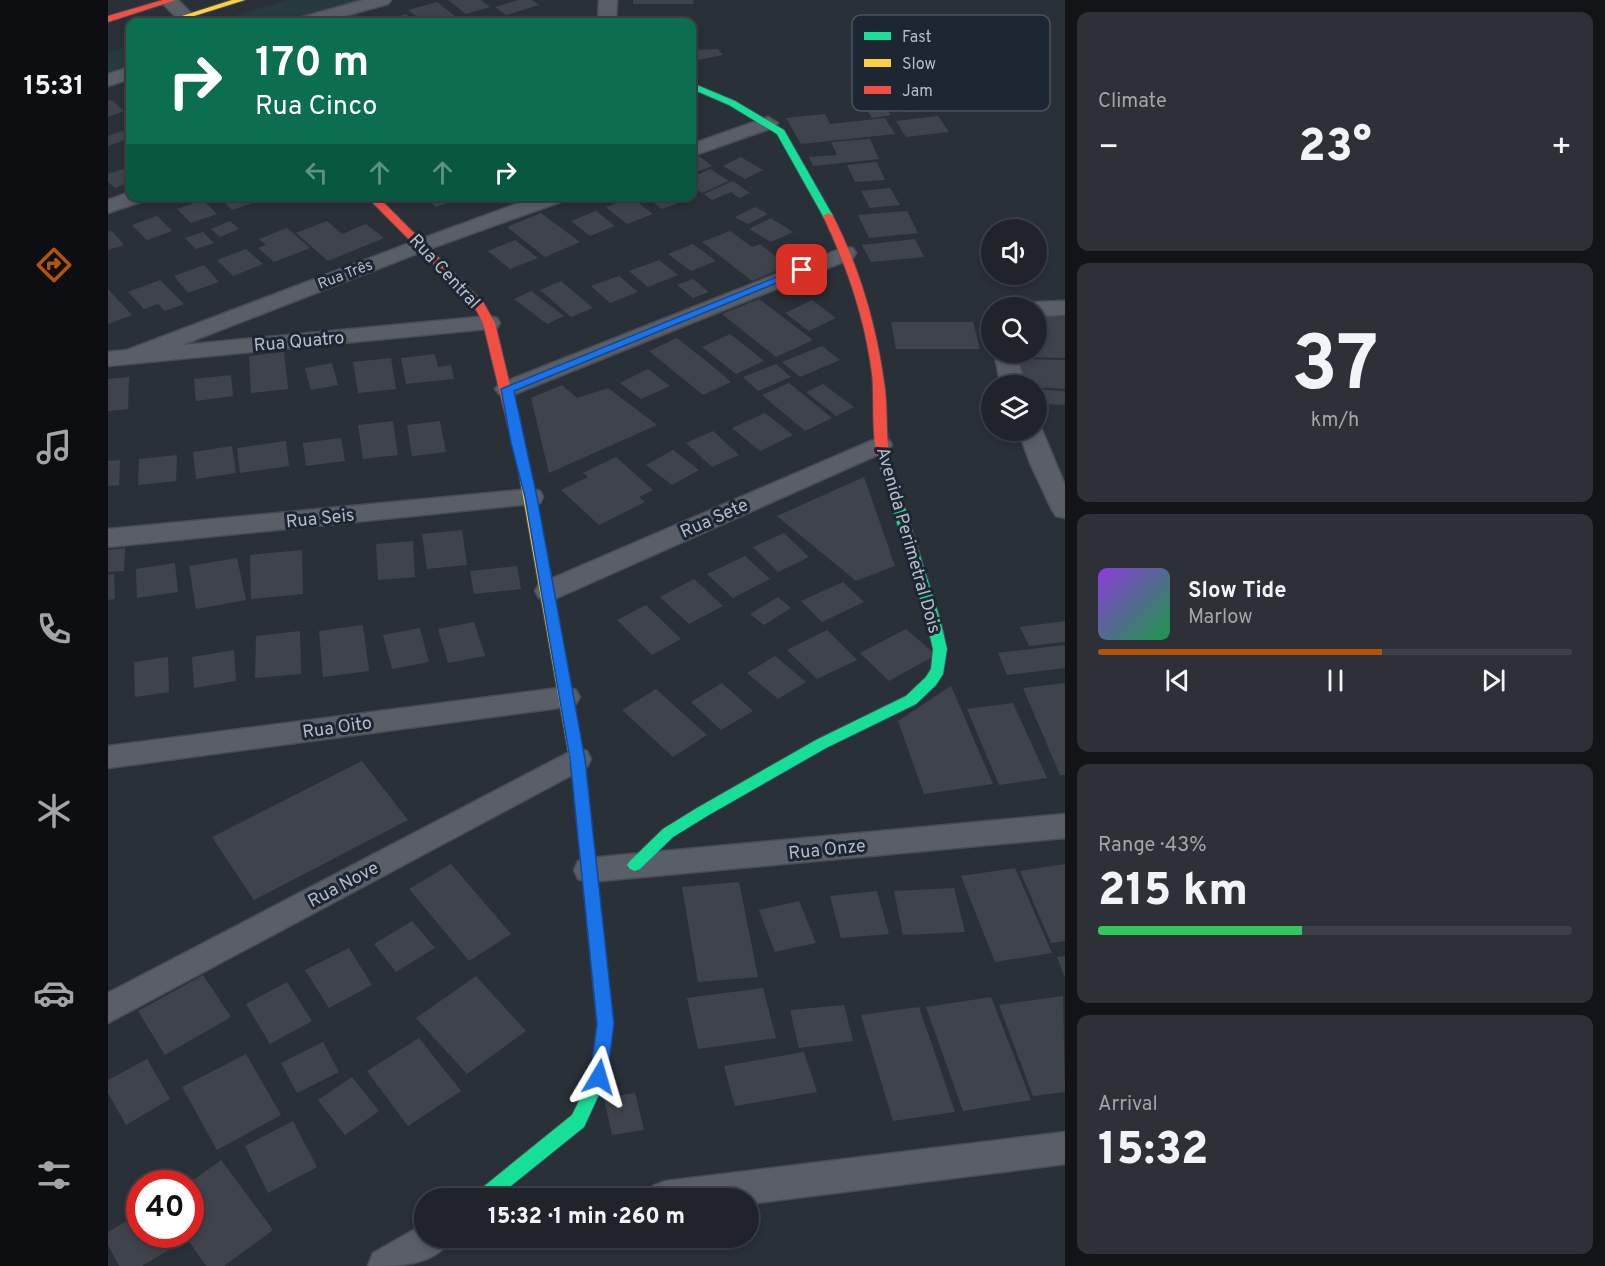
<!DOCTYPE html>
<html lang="en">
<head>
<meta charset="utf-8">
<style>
  :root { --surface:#20242a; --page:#2d3036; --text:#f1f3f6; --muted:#a2a4a8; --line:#3d4147; --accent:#b45309 }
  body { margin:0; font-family:Overpass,sans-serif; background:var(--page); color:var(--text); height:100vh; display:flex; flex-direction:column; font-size:22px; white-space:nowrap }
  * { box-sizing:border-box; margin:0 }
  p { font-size:20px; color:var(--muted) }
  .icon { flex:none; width:33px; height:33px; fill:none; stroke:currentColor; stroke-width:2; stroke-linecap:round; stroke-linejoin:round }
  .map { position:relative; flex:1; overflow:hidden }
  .panel { display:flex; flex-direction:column; gap:12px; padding:12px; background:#121417; width:540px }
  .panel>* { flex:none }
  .guide { position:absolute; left:18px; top:18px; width:570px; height:183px; border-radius:12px; box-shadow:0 3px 9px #0003,0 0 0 2px var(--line); background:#0b6e4f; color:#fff; overflow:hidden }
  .buttons { position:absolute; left:873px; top:219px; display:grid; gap:12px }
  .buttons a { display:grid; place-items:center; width:66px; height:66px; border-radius:50%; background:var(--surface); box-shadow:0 3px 9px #0003,0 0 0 2px var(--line); font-size:30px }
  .speed { position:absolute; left:18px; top:1170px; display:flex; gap:12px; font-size:30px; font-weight:700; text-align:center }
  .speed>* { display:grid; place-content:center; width:78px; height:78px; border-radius:50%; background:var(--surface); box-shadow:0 3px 9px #0003,0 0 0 2px var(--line); line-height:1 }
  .speed .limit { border:9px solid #d22; background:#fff; color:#111 }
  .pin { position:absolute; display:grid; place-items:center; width:51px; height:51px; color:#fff; margin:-26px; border-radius:12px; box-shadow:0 3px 9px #0006 }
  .me { position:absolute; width:66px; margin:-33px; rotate:7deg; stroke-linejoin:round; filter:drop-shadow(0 0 4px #0008) }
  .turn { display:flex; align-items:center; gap:21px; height:126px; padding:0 30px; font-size:27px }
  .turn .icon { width:78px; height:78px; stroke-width:2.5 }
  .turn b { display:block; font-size:42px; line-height:51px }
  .lanes { display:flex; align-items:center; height:57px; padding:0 30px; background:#0003; justify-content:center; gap:30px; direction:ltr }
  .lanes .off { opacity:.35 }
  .big { font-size:45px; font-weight:800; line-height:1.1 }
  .panel .widget { flex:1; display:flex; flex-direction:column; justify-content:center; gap:9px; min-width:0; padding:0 21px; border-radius:12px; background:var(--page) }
  .panel .dial { align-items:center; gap:0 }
  .dial b { font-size:78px; line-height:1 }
  .song { display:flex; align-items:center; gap:18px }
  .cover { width:72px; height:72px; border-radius:9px; background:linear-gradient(135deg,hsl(270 70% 55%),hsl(140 70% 35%)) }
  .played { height:6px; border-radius:3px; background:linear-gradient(90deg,var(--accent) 60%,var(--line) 60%) }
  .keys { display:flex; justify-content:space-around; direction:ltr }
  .heat { display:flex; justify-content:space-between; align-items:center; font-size:33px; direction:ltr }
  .charge { height:9px; border-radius:4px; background:linear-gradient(90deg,#34c759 43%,var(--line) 0) }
  .trip { position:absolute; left:306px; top:1188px; width:345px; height:60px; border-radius:30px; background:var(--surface); box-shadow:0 3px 9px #0003,0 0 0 2px var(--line); font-weight:800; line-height:60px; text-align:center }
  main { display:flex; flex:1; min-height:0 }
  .dock { display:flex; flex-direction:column; width:108px; justify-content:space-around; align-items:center; background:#0d0e11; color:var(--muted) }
  .dock .icon { width:42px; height:42px }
  .dock .active { color:var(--accent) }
  .dock b { font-size:27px; color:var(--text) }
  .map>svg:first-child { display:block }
</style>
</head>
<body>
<main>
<nav class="dock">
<b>15:31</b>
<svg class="icon active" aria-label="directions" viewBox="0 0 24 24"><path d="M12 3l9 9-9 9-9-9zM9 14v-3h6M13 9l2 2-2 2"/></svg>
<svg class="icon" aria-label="music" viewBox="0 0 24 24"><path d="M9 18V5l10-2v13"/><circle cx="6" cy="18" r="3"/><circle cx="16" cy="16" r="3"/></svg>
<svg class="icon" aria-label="phone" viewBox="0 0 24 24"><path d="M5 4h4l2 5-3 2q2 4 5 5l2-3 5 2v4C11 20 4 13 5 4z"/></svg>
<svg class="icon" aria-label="climate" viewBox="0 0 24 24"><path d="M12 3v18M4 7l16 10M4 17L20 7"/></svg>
<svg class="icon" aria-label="car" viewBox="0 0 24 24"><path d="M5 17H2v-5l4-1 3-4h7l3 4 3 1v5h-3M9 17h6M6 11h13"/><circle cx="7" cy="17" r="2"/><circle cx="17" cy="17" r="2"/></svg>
<svg class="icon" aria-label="filters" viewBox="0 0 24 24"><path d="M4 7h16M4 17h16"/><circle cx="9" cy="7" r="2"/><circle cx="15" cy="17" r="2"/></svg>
</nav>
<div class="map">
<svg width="957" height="1266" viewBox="0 0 957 1266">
  <rect width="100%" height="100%" fill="#2a3038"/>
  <g fill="#273a3e">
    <polygon points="180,0 268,0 190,22 103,22"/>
    <polygon points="22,46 22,71 0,77 0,53"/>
  </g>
  <g fill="#3f444c">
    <polygon points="340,0 373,0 382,7 358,14"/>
    <polygon points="410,0 424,0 431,5 398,15 387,7"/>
    <polygon points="525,0 585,0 586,4 525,4"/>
    <polygon points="329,2 353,21 316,22 300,10"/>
    <polygon points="298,14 308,22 271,22"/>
    <polygon points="249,15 258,22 226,22"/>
    <polygon points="610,49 615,55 584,61 584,50"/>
    <polygon points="818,97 827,108 800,112 791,101"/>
    <polygon points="4,100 16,111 0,117 0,101"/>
    <polygon points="777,107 783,115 764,118 759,110"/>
    <polygon points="717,114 722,124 777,118 787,134 693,144 678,118"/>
    <polygon points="830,116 841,132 798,137 788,121"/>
    <polygon points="22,128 22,138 0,146 0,136"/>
    <polygon points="762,139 771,159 705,166 701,157 729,155 723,142"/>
    <polygon points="591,156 604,166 584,174 584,158"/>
    <polygon points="633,157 655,170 637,179 615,166"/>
    <polygon points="769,162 777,180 747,182 739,165"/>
    <polygon points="15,169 22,175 22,182 7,188 0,182 0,174"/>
    <polygon points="602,169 621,181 594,193 584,186 584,177"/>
    <polygon points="625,181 642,193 631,198 623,192 604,200 596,194"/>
    <polygon points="782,188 792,205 762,208 753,191"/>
    <polygon points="110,196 145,196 150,201 124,210"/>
    <polygon points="315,196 357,196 357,197 328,207"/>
    <polygon points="537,196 581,196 583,198 554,209"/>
    <polygon points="524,198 545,214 519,224 498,207"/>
    <polygon points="95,200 109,214 83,223 69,209"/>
    <polygon points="647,207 660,214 640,224 627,217"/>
    <polygon points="488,211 507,226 482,236 463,221"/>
    <polygon points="799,211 810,233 761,238 750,215"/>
    <polygon points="433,213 472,242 437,257 399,227"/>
    <polygon points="49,216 64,231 39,240 24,225"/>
    <polygon points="663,218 685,232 663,242 641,229"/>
    <polygon points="122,221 131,229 112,237 103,229"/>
    <polygon points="219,221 234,234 258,224 276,238 220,261 188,233"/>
    <polygon points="179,228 202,248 166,262 150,248 158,245 151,239"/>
    <polygon points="4,231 16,245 0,250 0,232"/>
    <polygon points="622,231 644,247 652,244 680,266 644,281 594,242"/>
    <polygon points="95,232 106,243 88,249 77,238"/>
    <polygon points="807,239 816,257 763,262 754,245"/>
    <polygon points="407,240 430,258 402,269 380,251"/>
    <polygon points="585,244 608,261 583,271 560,254"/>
    <polygon points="138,249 155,264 125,276 109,260"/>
    <polygon points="551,260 570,275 540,287 521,271"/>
    <polygon points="96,265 111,282 80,293 66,276"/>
    <polygon points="511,276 530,292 502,303 483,286"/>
    <polygon points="585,279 601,292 585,298 569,285"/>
    <polygon points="52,280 76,304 57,311 50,304 36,309 20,292"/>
    <polygon points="453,281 485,308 463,317 432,290"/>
    <polygon points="0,289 24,315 0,324"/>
    <polygon points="423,291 456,316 439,324 406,299"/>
    <polygon points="651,299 705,340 668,357 614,314"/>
    <polygon points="704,300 728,318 701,331 677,313"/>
    <polygon points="928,316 957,317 957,358 915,357 914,352 928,352"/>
    <polygon points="783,322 865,322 872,349 788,349"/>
    <polygon points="622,334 645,352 656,361 628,374 594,347"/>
    <polygon points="569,338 608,369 623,382 595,395 541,351"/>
    <polygon points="714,346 732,360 692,377 674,362"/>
    <polygon points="176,352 180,389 143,393 141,356"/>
    <polygon points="327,354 330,367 343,365 346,379 298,384 293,358"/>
    <polygon points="283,358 288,389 250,393 245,362"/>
    <polygon points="909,359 957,360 957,389 915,386"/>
    <polygon points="224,363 230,385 203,390 197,368"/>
    <polygon points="668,364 683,377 650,391 635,377"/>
    <polygon points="540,369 562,386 533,399 512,383"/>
    <polygon points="123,375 125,396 88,401 86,379"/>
    <polygon points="21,377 20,409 0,411 0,379"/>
    <polygon points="681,383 724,418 697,431 654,395"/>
    <polygon points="715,384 746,407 728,416 698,392"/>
    <polygon points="454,385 469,398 500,388 549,425 441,473 423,398"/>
    <polygon points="936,390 957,391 957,405 937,404"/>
    <polygon points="657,413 685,435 652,451 624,428"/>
    <polygon points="285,421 290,455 255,459 250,425"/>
    <polygon points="332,421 338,452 304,456 299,425"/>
    <polygon points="605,431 631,455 604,467 578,443"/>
    <polygon points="233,438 237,461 198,466 195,443"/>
    <polygon points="178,441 181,466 132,473 129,448"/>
    <polygon points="124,446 128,473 88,479 85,452"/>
    <polygon points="565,450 591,470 564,485 538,465"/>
    <polygon points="69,455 68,481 30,485 31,459"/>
    <polygon points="508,457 545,490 531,497 537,502 491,525 453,490 480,477 475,473"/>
    <polygon points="12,460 11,485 0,486 0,461"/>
    <polygon points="756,477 787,566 748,581 669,516"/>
    <polygon points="354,530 359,565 319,569 314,534"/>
    <polygon points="676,533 701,557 670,572 645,547"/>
    <polygon points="305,541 307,577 270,580 268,544"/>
    <polygon points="17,548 16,571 0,572 0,550"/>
    <polygon points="194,550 195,594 143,599 142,555"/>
    <polygon points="637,556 662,579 625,598 599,574"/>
    <polygon points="129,558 138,600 88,609 81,566"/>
    <polygon points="67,563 70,592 29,598 28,569"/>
    <polygon points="409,566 413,589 366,594 362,571"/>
    <polygon points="6,574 7,599 0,600 0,575"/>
    <polygon points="586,579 615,606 581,624 552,597"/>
    <polygon points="735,582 756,602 714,622 693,601"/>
    <polygon points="670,597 683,608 656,625 642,614"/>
    <polygon points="538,605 573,639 544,655 509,620"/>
    <polygon points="957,621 957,642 921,646 912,627"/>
    <polygon points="366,622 377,656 340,663 330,629"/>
    <polygon points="255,625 261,671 215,677 211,631"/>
    <polygon points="312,628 321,662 284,669 275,635"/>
    <polygon points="798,629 828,655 781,681 752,653"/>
    <polygon points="719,630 749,660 709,679 679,650"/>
    <polygon points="192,631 193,674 147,678 148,636"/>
    <polygon points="957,645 957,668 899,675 890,653"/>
    <polygon points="126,650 128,681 86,688 84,657"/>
    <polygon points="667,656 698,682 670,699 639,673"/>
    <polygon points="60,657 61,692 27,697 26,662"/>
    <polygon points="614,683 645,711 613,730 583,702"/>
    <polygon points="957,683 957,775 952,775 915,688"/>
    <polygon points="843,686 885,784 816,794 790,721"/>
    <polygon points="548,689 599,735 565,757 514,710"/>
    <polygon points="905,703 939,778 891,785 859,709"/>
    <polygon points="254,761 300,820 146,900 104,837"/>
    <polygon points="343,864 403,934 361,961 301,889"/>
    <polygon points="957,864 957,941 943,943 912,871"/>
    <polygon points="907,868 944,953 887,962 853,876"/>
    <polygon points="631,882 650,977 590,982 574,887"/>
    <polygon points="846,888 857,932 795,935 786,891"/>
    <polygon points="769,891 781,934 733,938 722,896"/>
    <polygon points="691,901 708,943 667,952 651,910"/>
    <polygon points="304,921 327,948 288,972 266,944"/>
    <polygon points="241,948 264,985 221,1008 197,970"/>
    <polygon points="957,956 957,978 949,957"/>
    <polygon points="95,975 123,1017 57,1055 30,1011"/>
    <polygon points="368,976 418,1031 359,1074 308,1018"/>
    <polygon points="179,982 204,1021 162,1044 138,1004"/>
    <polygon points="655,988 668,1038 590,1049 579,998"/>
    <polygon points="955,996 957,1092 925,1096 891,1005"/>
    <polygon points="883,997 923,1100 855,1111 818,1007"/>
    <polygon points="736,1005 745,1041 691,1048 682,1010"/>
    <polygon points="811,1007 847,1112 785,1121 753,1015"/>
    <polygon points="311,1038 353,1091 300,1126 259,1071"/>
    <polygon points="215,1042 231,1072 189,1093 173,1063"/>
    <polygon points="696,1052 709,1092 627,1106 616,1066"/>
    <polygon points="138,1054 173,1115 109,1150 74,1087"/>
    <polygon points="39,1059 62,1099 18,1125 0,1093 0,1080"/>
    <polygon points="244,1077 271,1111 237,1135 210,1100"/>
    <polygon points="527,1093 536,1130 504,1135 496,1098"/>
    <polygon points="185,1121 209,1167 160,1193 137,1146"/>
    <polygon points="113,1160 165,1230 116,1266 98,1266 76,1234 82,1234 82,1184 80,1184"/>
    <polygon points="32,1213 32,1234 63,1234 69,1245 34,1266 11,1266 0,1245 0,1232"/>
  </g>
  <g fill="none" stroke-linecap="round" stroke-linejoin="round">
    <g stroke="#484c55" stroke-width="3">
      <g id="street">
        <polygon points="70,0 92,22 73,22 52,1"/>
        <polygon points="255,0 283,0 280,4 215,22 188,22 191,18"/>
        <polygon points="491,0 509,0 508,22 490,22"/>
        <polygon points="22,67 22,79 0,86 0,74"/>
        <polygon points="660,117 670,123 667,127 584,156 584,144"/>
        <polygon points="22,192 22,196 41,196 38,200 0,213 0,200"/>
        <polygon points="430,196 461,196 458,200 321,249 74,345 381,316 389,318 392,323 389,328 0,366 0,352 19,350 307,241"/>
        <polygon points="737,247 745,248 748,253 745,258 407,394 399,396 391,394 387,389 391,384"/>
        <polygon points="957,301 957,315 928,316 928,308 918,308 928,302"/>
        <polygon points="886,352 908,352 917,386 893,386"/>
        <polygon points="928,424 934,430 957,485 957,518 948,516 944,510 922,463 910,430 928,430"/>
        <polygon points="772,437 781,440 784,445 781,450 449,598 440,600 431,598 427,591 431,584"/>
        <polygon points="423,489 432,491 435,497 432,503 0,547 0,529"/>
        <polygon points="458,687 468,690 472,697 468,704 458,707 0,768 0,746"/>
        <polygon points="469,748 479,751 483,759 479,767 0,1023 0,993"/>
        <polygon points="957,814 957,838 481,882 470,879 466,870 470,861 481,858"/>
        <polygon points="957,1132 957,1164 640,1204 640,1198 540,1198 545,1186 558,1181"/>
        <path d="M316,1224v14h26c-12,28 -53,28 -82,28l5,-13z"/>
      </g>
    </g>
    <g stroke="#484c55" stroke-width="2">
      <g id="fast">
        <polygon points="584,83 627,101 676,130 725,216 724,218 716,218 715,216 669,134 621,105 584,89"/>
        <polygon points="777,459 783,463 832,619 839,649 835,674 828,685 808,704 718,748 599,816 565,837 532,869 527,871 522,869 519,865 522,861 555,829 589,808 708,740 798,696 818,677 823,669 825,649 818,619 771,463"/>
        <polygon points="471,768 476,770 478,774 505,1024 499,1077 476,1127 388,1198 366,1198 369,1192 464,1115 483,1077 489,1024 464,774 466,770"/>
      </g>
    </g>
    <g stroke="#484c55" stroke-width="2">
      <g id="slow">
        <polygon points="124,0 137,0 67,22 55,22"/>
        <polygon points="416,464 422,468 478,774 476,778 466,778 464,774 410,468"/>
      </g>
    </g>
    <g stroke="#484c55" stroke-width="2">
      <g id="jam">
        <polygon points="55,0 68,0 0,22 0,16"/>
        <polygon points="258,196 269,196 375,302 387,323 422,468 420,471 416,472 410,468 375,323 365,304"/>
        <path d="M720,213l5,3c28,55 44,112 52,173 3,25 0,49 6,74l-6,4 -4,-1c-11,-21 -6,-66 -9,-92 -7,-55 -25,-108 -49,-158z"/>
      </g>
    </g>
    <use href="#street" fill="#5a5e66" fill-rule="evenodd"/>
    <use href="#fast" fill="#16e098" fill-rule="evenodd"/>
    <use href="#slow" fill="#ffcf43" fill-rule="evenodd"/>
    <use href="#jam" fill="#f24e42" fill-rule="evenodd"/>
  </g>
  <polygon fill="#1a73e8" stroke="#114b97" stroke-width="1.5" points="691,268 700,270 406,391 429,497 477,759 506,1024 499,1077 497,1083 491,1085 485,1083 482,1077 489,1024 462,759 417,497 403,443 393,389"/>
  <g text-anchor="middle" stroke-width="6" stroke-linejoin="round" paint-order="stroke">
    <g font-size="15" fill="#b4bcc9" stroke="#1d2633">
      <text transform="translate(237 274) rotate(-21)" y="5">Rua Três</text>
    </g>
    <g font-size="18" fill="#b4bcc9" stroke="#1d2633">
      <text transform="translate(337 271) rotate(47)" y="6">Rua Central</text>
      <text transform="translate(191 341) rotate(-5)" y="6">Rua Quatro</text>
      <text transform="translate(212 518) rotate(-6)" y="6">Rua Seis</text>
      <text transform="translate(606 518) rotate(-24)" y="6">Rua Sete</text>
      <text transform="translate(801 540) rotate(74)" y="6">Avenida Perimetral Dois</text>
      <text transform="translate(229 727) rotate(-8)" y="6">Rua Oito</text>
      <text transform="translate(719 849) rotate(-6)" y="6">Rua Onze</text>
      <text transform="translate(235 884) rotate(-28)" y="6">Rua Nove</text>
    </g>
  </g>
  <rect x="744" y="15" width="198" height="96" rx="9" fill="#1d2633" stroke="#4a5360" stroke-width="1.5"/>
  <rect x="756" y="32" width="27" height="8" fill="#16e098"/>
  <rect x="756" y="59" width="27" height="8" fill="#ffcf43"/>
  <rect x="756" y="86" width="27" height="8" fill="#f24e42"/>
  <g font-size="16" fill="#b4bcc9">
    <text x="794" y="42">Fast</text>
    <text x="794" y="69">Slow</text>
    <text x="794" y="96">Jam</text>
  </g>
</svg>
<div class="buttons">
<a><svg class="icon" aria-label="sound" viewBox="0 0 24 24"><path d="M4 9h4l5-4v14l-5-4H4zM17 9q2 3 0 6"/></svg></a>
<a><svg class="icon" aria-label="search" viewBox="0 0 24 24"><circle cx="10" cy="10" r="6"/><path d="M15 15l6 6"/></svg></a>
<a><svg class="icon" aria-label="layers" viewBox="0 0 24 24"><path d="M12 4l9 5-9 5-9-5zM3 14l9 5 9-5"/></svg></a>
</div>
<div class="speed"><div class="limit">40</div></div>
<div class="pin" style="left:694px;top:270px;background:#d93025"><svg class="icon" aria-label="arrive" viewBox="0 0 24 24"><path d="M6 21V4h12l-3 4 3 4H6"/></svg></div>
<svg class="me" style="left:491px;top:1077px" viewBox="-20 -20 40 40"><path d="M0-17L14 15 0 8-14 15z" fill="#1a73e8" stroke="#fff" stroke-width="4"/></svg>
<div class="trip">15:32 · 1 min · 260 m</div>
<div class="guide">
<div class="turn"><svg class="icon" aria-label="right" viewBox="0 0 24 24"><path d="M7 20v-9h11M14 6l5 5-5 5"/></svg><div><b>170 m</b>Rua Cinco</div></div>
<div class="lanes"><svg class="icon off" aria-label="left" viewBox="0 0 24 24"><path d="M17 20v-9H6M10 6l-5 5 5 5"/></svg><svg class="icon off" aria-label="ahead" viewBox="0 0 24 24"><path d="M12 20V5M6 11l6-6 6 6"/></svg><svg class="icon off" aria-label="ahead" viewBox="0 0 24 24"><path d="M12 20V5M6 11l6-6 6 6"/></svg><svg class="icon" aria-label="right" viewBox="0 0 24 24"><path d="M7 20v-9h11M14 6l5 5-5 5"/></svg></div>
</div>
</div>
<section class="panel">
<div class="widget"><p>Climate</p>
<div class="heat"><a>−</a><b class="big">23°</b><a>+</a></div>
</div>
<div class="widget dial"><b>37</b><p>km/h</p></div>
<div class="widget">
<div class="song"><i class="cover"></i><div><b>Slow Tide</b><p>Marlow</p></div></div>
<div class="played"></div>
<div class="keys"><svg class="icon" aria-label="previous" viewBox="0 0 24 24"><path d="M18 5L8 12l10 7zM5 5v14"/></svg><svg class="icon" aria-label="pause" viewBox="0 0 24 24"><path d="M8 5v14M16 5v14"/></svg><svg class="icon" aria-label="next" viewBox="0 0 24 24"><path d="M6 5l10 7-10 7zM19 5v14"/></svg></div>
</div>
<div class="widget"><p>Range · 43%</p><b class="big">215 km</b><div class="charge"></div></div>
<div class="widget"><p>Arrival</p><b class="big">15:32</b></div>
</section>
</main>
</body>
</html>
